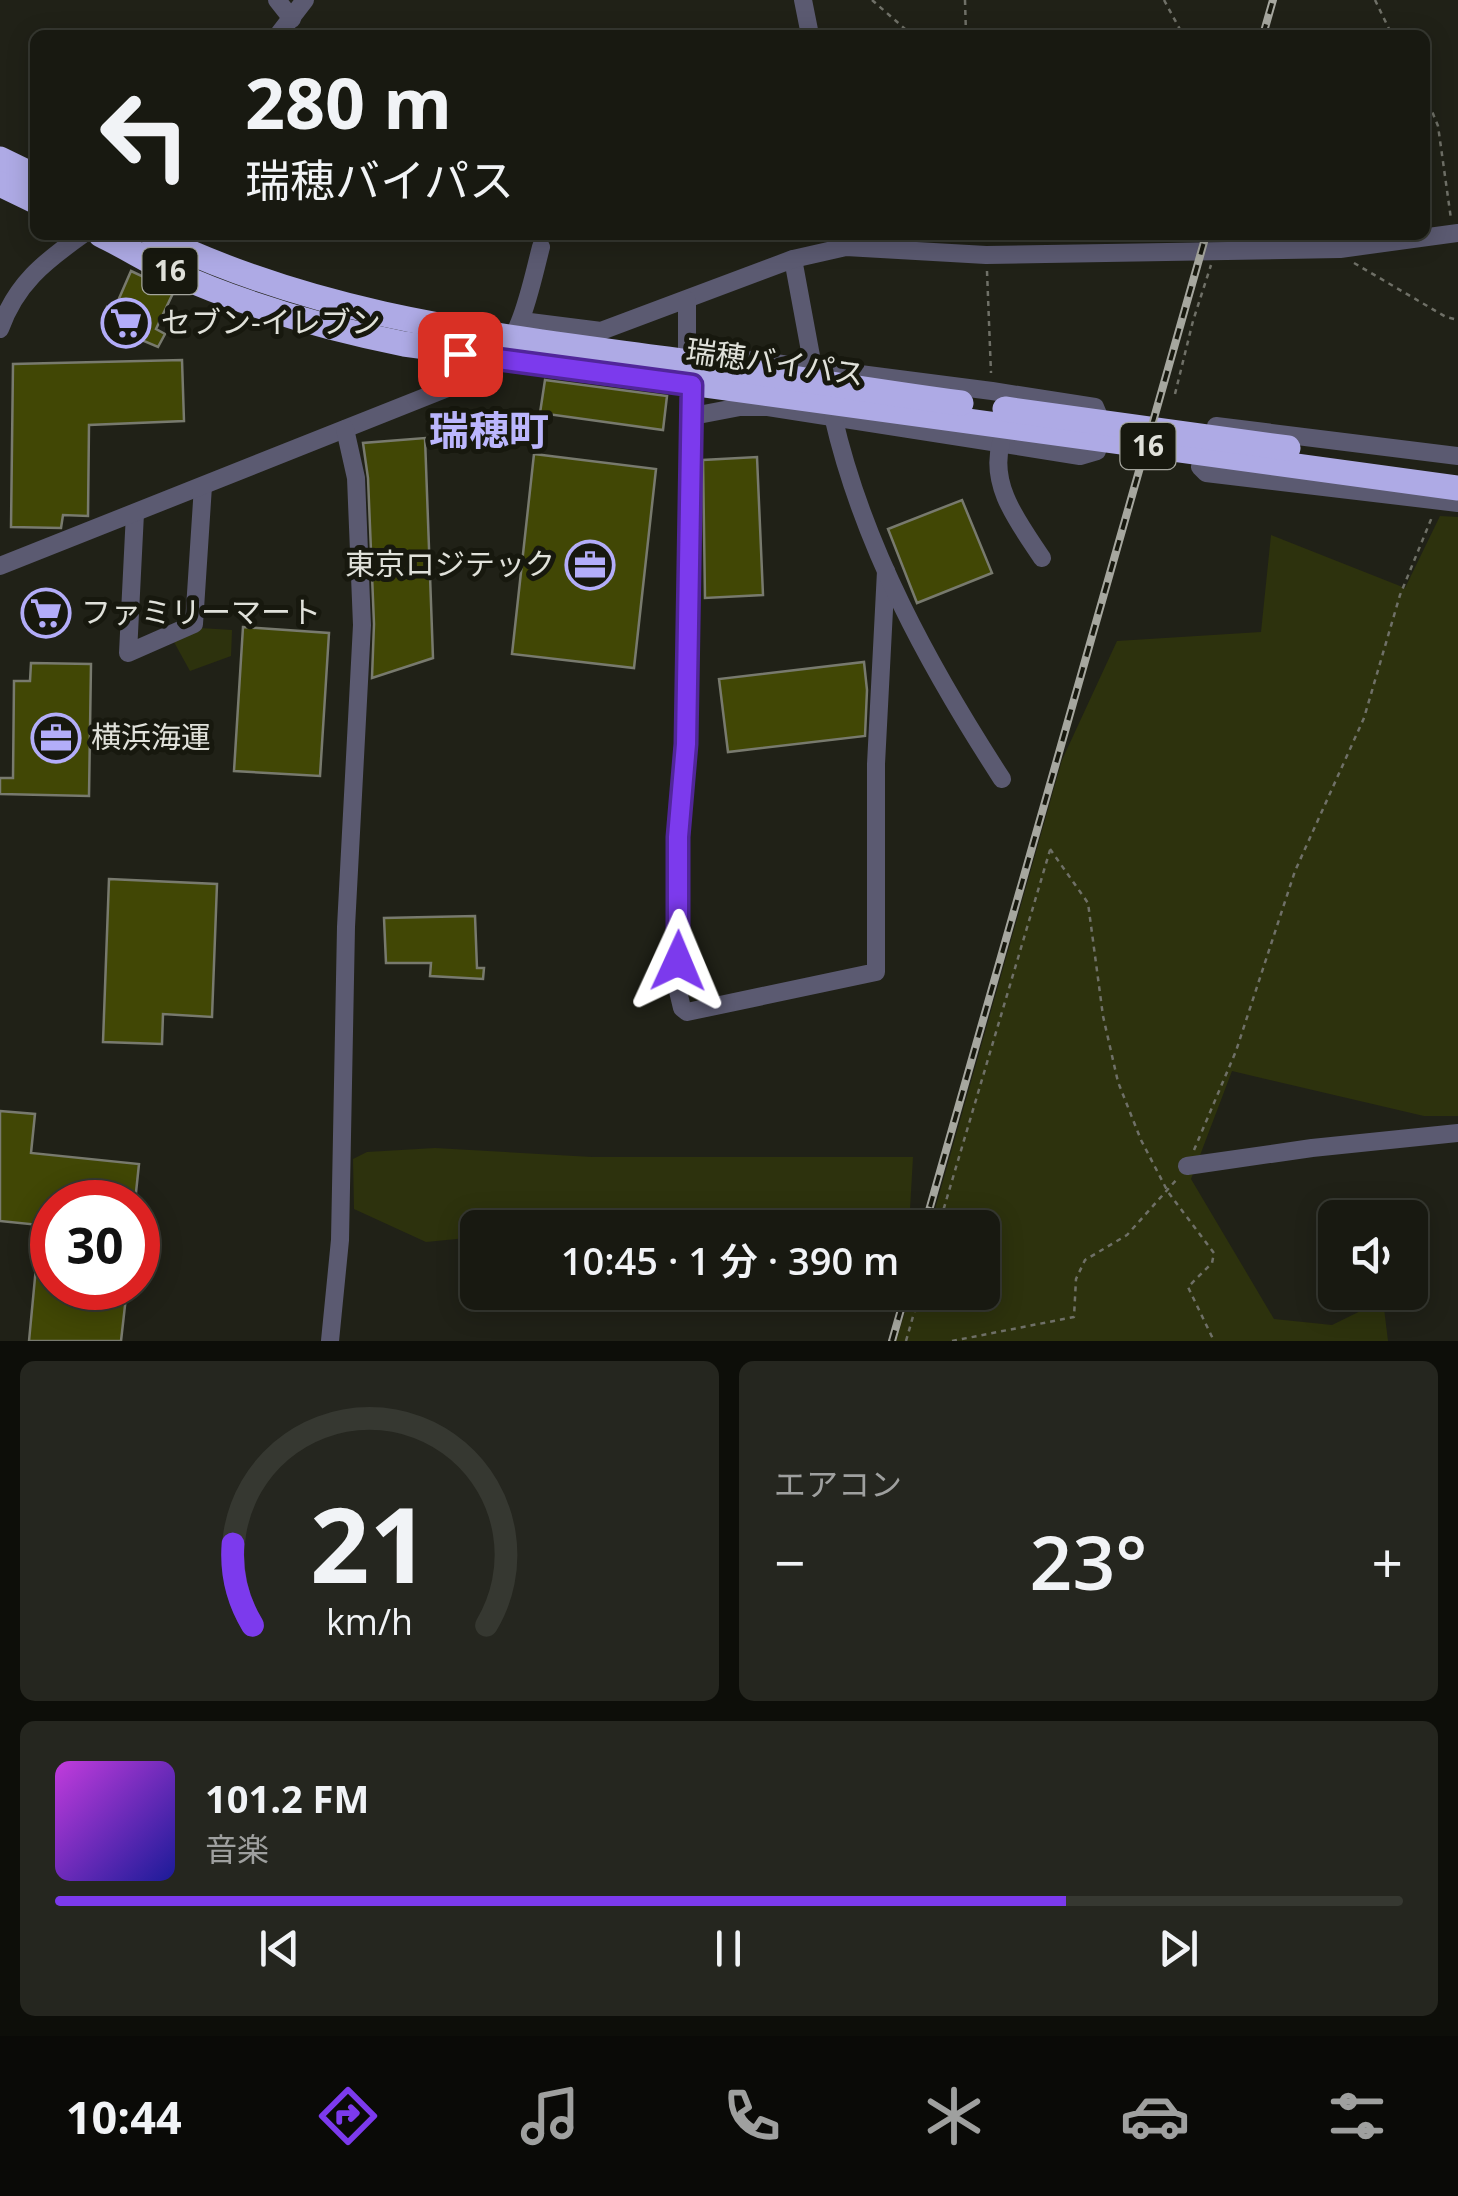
<!DOCTYPE html>
<html lang="ja">
<head>
<meta charset="utf-8">
<style>
  :root { --surface:#181911; --page:#25261f; --text:#f1f3f6; --muted:#9fa09f; --line:#363831; --accent:#7c3aed }
  body { margin:0; font-family:"Open Sans","Noto Sans JP",sans-serif; background:var(--page); color:var(--text); height:100vh; display:flex; flex-direction:column; font-size:38px; white-space:nowrap }
  * { box-sizing:border-box; margin:0 }
  p { font-size:32px; color:var(--muted) }
  .icon { flex:none; width:55px; height:55px; fill:none; stroke:currentColor; stroke-width:2; stroke-linecap:round; stroke-linejoin:round }
  .map { position:relative; height:1341px; overflow:hidden }
  .details { display:flex; flex-direction:column; gap:20px; padding:20px; background:#0d0e09; flex:1 }
  .details>* { flex:none }
  .guide { position:absolute; left:30px; top:30px; width:1400px; height:210px; border-radius:15px; box-shadow:0 5px 25px #0003,0 0 0 2px var(--line); background:#181911; color:var(--text); overflow:hidden }
  .tools { position:absolute; left:1318px; top:1200px; display:grid; gap:20px }
  .tools a { display:grid; place-items:center; width:110px; height:110px; border-radius:15px; background:var(--surface); box-shadow:0 5px 25px #0003,0 0 0 2px var(--line); font-size:50px }
  .speed { position:absolute; left:30px; top:1180px; display:flex; gap:20px; font-size:50px; font-weight:700; text-align:center }
  .speed>* { display:grid; place-content:center; width:130px; height:130px; border-radius:50%; background:var(--surface); box-shadow:0 5px 25px #0003,0 0 0 2px var(--line); line-height:1 }
  .speed .limit { border:15px solid #d22; background:#fff; color:#111 }
  .pin { position:absolute; display:grid; place-items:center; width:85px; height:85px; color:#fff; margin:-42px; border-radius:20px; box-shadow:0 5px 15px #0006 }
  .me { position:absolute; width:110px; margin:-55px; rotate:1deg; stroke-linejoin:round; filter:drop-shadow(0 0 8px #0008) }
  .turn { display:flex; align-items:center; gap:35px; height:210px; padding:0 50px; font-size:45px }
  .turn .icon { width:130px; height:130px; stroke-width:2.5 }
  .turn b { display:block; font-size:70px; line-height:85px }
  .big { font-size:75px; font-weight:600; line-height:1.1 }
  .details .card { flex:1; display:flex; flex-direction:column; justify-content:center; gap:15px; min-width:0; padding:0 35px; border-radius:15px; background:var(--page) }
  .details .dial { align-items:center; gap:0 }
  .dial svg { height:260px; overflow:visible; fill:none; stroke:var(--line); stroke-width:7; stroke-linecap:round; text-anchor:middle }
  .dial text { fill:var(--text); stroke:none }
  .song { display:flex; align-items:center; gap:30px }
  .cover { width:120px; height:120px; border-radius:15px; background:linear-gradient(135deg,hsl(290 70% 55%),hsl(240 70% 35%)) }
  .played { height:10px; border-radius:5px; background:linear-gradient(90deg,var(--accent) 75%,var(--line) 75%) }
  .keys { display:flex; justify-content:space-around; direction:ltr }
  .heat { display:flex; justify-content:space-between; align-items:center; font-size:55px; direction:ltr }
  .details .tiles { flex:1; display:grid; gap:20px; grid-template-columns:1fr 1fr }
  .card:last-child { grid-column:span 2 }
  .trip { position:absolute; left:460px; top:1210px; width:540px; height:100px; border-radius:15px; background:var(--surface); box-shadow:0 5px 25px #0003,0 0 0 2px var(--line); font-weight:600; line-height:100px; text-align:center }
  .dock { display:flex; height:160px; justify-content:space-around; align-items:center; background:#0a0a07; color:var(--muted) }
  .dock .icon { width:70px; height:70px }
  .dock .active { color:var(--accent) }
  .dock b { font-size:45px; color:var(--text) }
  .map>svg:first-child { display:block }
</style>
</head>
<body>
<div class="map">
<svg width="1458" height="1341" viewBox="0 0 1458 1341">
  <rect width="100%" height="100%" fill="#202117"/>
  <g fill="#2d320d">
    <polygon points="1440,516 1458,517 1458,1116 1424,1116 1232,1071 1191,1179 1274,1319 1332,1325 1383,1300 1388,1341 896,1341 911,1293 982,1292 982,1228 930,1227 1062,760 1117,641 1261,632 1271,535 1405,588"/>
    <polygon points="200,628 232,630 231,656 190,671 174,642"/>
    <polygon points="435,1148 592,1157 913,1157 909,1227 891,1227 891,1216 791,1217 755,1227 684,1227 683,1216 568,1227 478,1228 477,1237 426,1242 354,1209 353,1159 367,1152"/>
  </g>
  <g fill="#414705" stroke="#787a6e" stroke-width="2.5">
    <polygon points="131,271 174,291 156,329 165,334 158,347 106,325 103,317 107,307 114,310"/>
    <polygon points="182,360 184,421 89,425 88,516 63,515 61,528 11,527 13,364"/>
    <polygon points="545,380 667,396 663,430 540,413"/>
    <polygon points="425,438 433,658 372,678 374,624 368,478 363,443"/>
    <polygon points="534,454 656,469 634,668 512,654"/>
    <polygon points="757,457 763,595 705,598 703,460"/>
    <polygon points="962,500 992,573 917,603 888,529"/>
    <polygon points="27,602 65,603 64,624 27,624"/>
    <polygon points="243,627 329,633 320,776 234,771"/>
    <polygon points="864,662 867,690 865,736 728,752 719,679"/>
    <polygon points="31,663 91,664 89,796 0,794 0,778 13,778 14,681 30,681"/>
    <polygon points="109,879 217,884 212,1017 163,1014 162,1044 103,1042"/>
    <polygon points="475,916 477,968 484,968 483,979 430,976 431,963 386,963 384,918"/>
    <polygon points="0,1111 35,1114 31,1153 139,1164 135,1202 52,1202 52,1288 127,1288 121,1341 29,1341 40,1225 0,1221"/>
  </g>
  <g fill="none" stroke-linecap="round" stroke-linejoin="round">
    <g stroke="#6f7067" stroke-width="2.5" stroke-dasharray="5 5" stroke-linecap="butt">
      <polyline points="872,0 912,35"/>
      <polyline points="965,0 966,35"/>
      <polyline points="1164,0 1183,35"/>
      <polyline points="1375,0 1392,35"/>
      <polyline points="1425,94 1438,126 1451,219"/>
      <polyline points="1354,263 1446,317 1458,320"/>
      <polyline points="987,271 991,373"/>
      <polyline points="1175,394 1193,321 1211,265"/>
      <polyline points="1050,849 1088,903 1103,1016 1118,1082 1141,1140 1168,1192 1214,1253 1212,1263 1188,1287 1214,1341"/>
      <polyline points="1194,1150 1236,1051 1295,871 1364,718 1400,595 1432,517"/>
      <polyline points="938,1228 1050,850"/>
      <polyline points="906,1341 920,1292"/>
      <polyline points="952,1341 1074,1317 1076,1279 1085,1260 1127,1235 1178,1178"/>
    </g>
    <g stroke="#5b5a71" stroke-width="18">
      <polyline points="277,0 292,19"/>
      <polyline points="803,0 810,35"/>
      <polyline points="278,35 305,0"/>
      <polyline points="793,259 813,367"/>
      <polyline points="522,321 601,331 793,259 846,247 986,255 1340,249 1458,233"/>
      <path d="M0,329c16,-45 44,-67 82,-94"/>
      <polyline points="687,356 687,300"/>
      <polyline points="692,385 685,744 678,837 680,935 677,987 682,1008 687,1012 876,972 876,764 886,571"/>
      <polyline points="693,416 740,407 768,407 1080,456 1097,451 1103,426 1095,407 992,391 751,360"/>
      <path d="M833,416c30,131 97,252 169,363"/>
      <polyline points="1216,426 1458,456"/>
      <path d="M1001,443c-12,43 18,80 41,115"/>
      <polyline points="1206,446 1200,467 1206,473 1458,503"/>
      <polyline points="135,513 128,653 194,624 203,486"/>
      <path d="M0,566l488,-194c34,-35 41,-79 53,-125"/>
      <polyline points="1187,1166 1312,1148 1458,1133"/>
      <polyline points="330,1341 340,1240 346,927 362,625 356,478 345,429"/>
    </g>
    <g stroke="#aeaae5" stroke-width="25">
      <polyline points="0,159 35,176"/>
      <polyline points="0,184 35,201"/>
      <path d="M101,235c23,11 45,25 68,36 75,34 155,57 235,73l1054,144"/>
      <path d="M152,235c168,82 333,99 515,124 98,14 196,31 294,44"/>
      <polyline points="1005,409 1288,448"/>
    </g>
    <g stroke="#a6a79f" stroke-width="8">
      <g id="rail">
        <polyline points="1263,35 1273,0"/>
        <polyline points="924,1228 1206,235"/>
        <polyline points="892,1341 906,1292"/>
      </g>
    </g>
    <use href="#rail" stroke="#17180e" stroke-width="4" stroke-dasharray="11" stroke-linecap="butt"/>
  </g>
  <g fill="none" stroke-linecap="round" stroke-linejoin="round">
    <g stroke="#51269a" stroke-width="25">
      <polyline id="route" points="460,354 692,385 686,744 678,837 678,961"/>
    </g>
    <use href="#route" stroke="#7c3aed" stroke-width="18"/>
  </g>
  <defs>
    <g id="supermarket-ring" transform="scale(2.5)"><circle r="9.5" fill="#17180e" stroke="#b3adf9" stroke-width="1.5"/><path d="M-6-5.5h2.5l.6 2H6L4.5 2H-2.5L-4.4-4H-6ZM-1.5 3.2a1.3 1.3 0 1 0 .1 0ZM3 3.2a1.3 1.3 0 1 0 .1 0Z" fill="#b3adf9"/></g>
    <g id="office-ring" transform="scale(2.5)"><circle r="9.5" fill="#17180e" stroke="#b3adf9" stroke-width="1.5"/><path d="M-6-3h4V-5.5h4V-3h4V5H-6ZM-1-4.5V-3h2v-1.5ZM-6 0V1H6V0Z" fill="#b3adf9"/></g>
  </defs>
  <g fill-rule="evenodd">
    <use href="#supermarket-ring" x="126" y="323"/>
    <use href="#office-ring" x="590" y="565"/>
    <use href="#supermarket-ring" x="46" y="613"/>
    <use href="#office-ring" x="56" y="738"/>
  </g>
  <g text-anchor="middle" stroke-width="10" stroke-linejoin="round" paint-order="stroke">
    <g fill="#17180e" stroke="#a4a59d" stroke-width="2.5">
      <rect x="142.5" y="248" width="55" height="46" rx="8"/>
      <rect x="1120.5" y="423" width="55" height="46" rx="8"/>
    </g>
    <g font-size="28" font-weight="bold" fill="#e0e1da">
      <text x="170" y="281">16</text>
      <text x="1148" y="456">16</text>
    </g>
    <g font-size="30" fill="#e0e1da" stroke="#17180e" text-anchor="start">
      <text x="161" y="333">セブン-イレブン</text>
      <text x="555" y="575" text-anchor="end">東京ロジテック</text>
      <text x="81" y="623">ファミリーマート</text>
      <text x="91" y="748">横浜海運</text>
    </g>
    <g font-size="30" fill="#e0e1da" stroke="#17180e">
      <text transform="translate(775 363) rotate(8)" y="10">瑞穂バイパス</text>
    </g>
    <g font-size="40" font-weight="bold" fill="#bbb6fd" stroke="#17180e">
      <text x="489" y="445">瑞穂町</text>
    </g>
  </g>
</svg>
<div class="tools">
<a><svg class="icon" aria-label="sound" viewBox="0 0 24 24"><path d="M4 9h4l5-4v14l-5-4H4zM17 9q2 3 0 6"/></svg></a>
</div>
<div class="speed"><div class="limit">30</div></div>
<div class="pin" style="left:460px;top:354px;background:#d93025"><svg class="icon" aria-label="arrive" viewBox="0 0 24 24"><path d="M6 21V4h12l-3 4 3 4H6"/></svg></div>
<svg class="me" style="left:678px;top:961px" viewBox="-20 -20 40 40"><path d="M0-17L14 15 0 8-14 15z" fill="#7c3aed" stroke="#fff" stroke-width="4"/></svg>
<div class="trip">10:45 · 1 分 · 390 m</div>
<div class="guide">
<div class="turn"><svg class="icon" aria-label="left" viewBox="0 0 24 24"><path d="M17 20v-9H6M10 6l-5 5 5 5"/></svg><div><b>280 m</b>瑞穂バイパス</div></div>
</div>
</div>
<section class="details">
<div class="tiles">
<div class="card dial"><svg viewBox="0 0 100 80">
<path d="M14 69A42 42 0 1 1 86 69"/>
<path d="M14 69A42 42 0 0 1 8 44" stroke="#7c3aed"/>
<text x="50" y="56" font-size="32" font-weight="700">21</text>
<text x="50" y="72" font-size="11">km/h</text>
</svg></div>
<div class="card"><p>エアコン</p>
<div class="heat"><a>−</a><b class="big">23°</b><a>+</a></div>
</div>
<div class="card">
<div class="song"><i class="cover"></i><div><b>101.2 FM</b><p>音楽</p></div></div>
<div class="played"></div>
<div class="keys"><svg class="icon" aria-label="previous" viewBox="0 0 24 24"><path d="M18 5L8 12l10 7zM5 5v14"/></svg><svg class="icon" aria-label="pause" viewBox="0 0 24 24"><path d="M8 5v14M16 5v14"/></svg><svg class="icon" aria-label="next" viewBox="0 0 24 24"><path d="M6 5l10 7-10 7zM19 5v14"/></svg></div>
</div>
</div>
</section>
<nav class="dock">
<b>10:44</b>
<svg class="icon active" aria-label="directions" viewBox="0 0 24 24"><path d="M12 3l9 9-9 9-9-9zM9 14v-3h6M13 9l2 2-2 2"/></svg>
<svg class="icon" aria-label="music" viewBox="0 0 24 24"><path d="M9 18V5l10-2v13"/><circle cx="6" cy="18" r="3"/><circle cx="16" cy="16" r="3"/></svg>
<svg class="icon" aria-label="phone" viewBox="0 0 24 24"><path d="M5 4h4l2 5-3 2q2 4 5 5l2-3 5 2v4C11 20 4 13 5 4z"/></svg>
<svg class="icon" aria-label="climate" viewBox="0 0 24 24"><path d="M12 3v18M4 7l16 10M4 17L20 7"/></svg>
<svg class="icon" aria-label="car" viewBox="0 0 24 24"><path d="M5 17H2v-5l4-1 3-4h7l3 4 3 1v5h-3M9 17h6M6 11h13"/><circle cx="7" cy="17" r="2"/><circle cx="17" cy="17" r="2"/></svg>
<svg class="icon" aria-label="filters" viewBox="0 0 24 24"><path d="M4 7h16M4 17h16"/><circle cx="9" cy="7" r="2"/><circle cx="15" cy="17" r="2"/></svg>
</nav>
</body>
</html>
